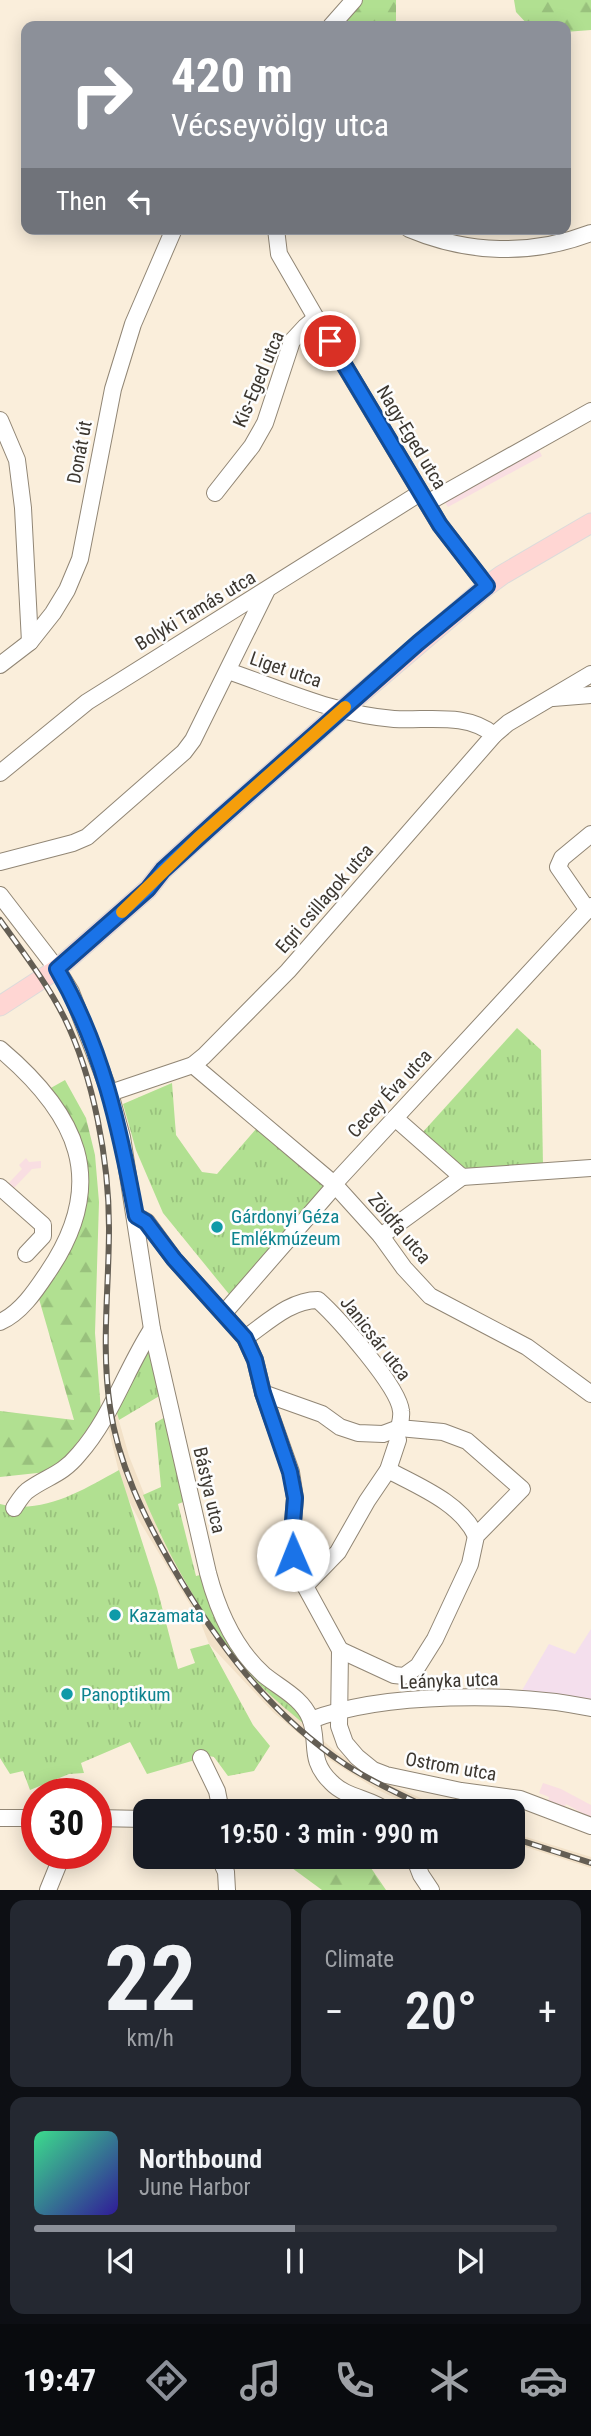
<!DOCTYPE html>
<html lang="en">
<head>
<meta charset="utf-8">
<style>
  :root { --surface:#171b24; --page:#242831; --text:#f1f3f6; --muted:#9ea1a6; --line:#363941; --accent:#8c9099 }
  body { margin:0; font-family:"Roboto Condensed",sans-serif; background:var(--page); color:var(--text); height:100vh; display:flex; flex-direction:column; font-size:26px; white-space:nowrap }
  * { box-sizing:border-box; margin:0 }
  p { font-size:23px; color:var(--muted) }
  .icon { flex:none; width:38px; height:38px; fill:none; stroke:currentColor; stroke-width:2; stroke-linecap:round; stroke-linejoin:round }
  .map { position:relative; height:1890px; overflow:hidden }
  .panel { display:flex; flex-direction:column; gap:10px; padding:10px; background:#0d0f14; flex:1 }
  .panel>* { flex:none }
  .hud { position:absolute; left:21px; top:21px; width:550px; height:214px; border-radius:14px; box-shadow:0 4px 18px #0003; background:#8c9099; color:#fff; overflow:hidden }
  .speed { position:absolute; left:21px; top:1778px; display:flex; gap:14px; font-size:35px; font-weight:700; text-align:center }
  .speed>* { display:grid; place-content:center; width:91px; height:91px; border-radius:50%; background:var(--surface); box-shadow:0 4px 18px #0003; line-height:1 }
  .speed .limit { border:10px solid #d22; background:#fff; color:#111 }
  .pin { position:absolute; display:grid; place-items:center; width:60px; height:60px; color:#fff; margin:-30px; border:4px solid #fff; border-radius:50%; box-shadow:0 2px 7px #0007 }
  .me { position:absolute; width:77px; margin:-38px; rotate:359deg; stroke-linejoin:round; filter:drop-shadow(0 0 5px #0008) }
  .turn { display:flex; align-items:center; gap:24px; height:147px; padding:0 35px; font-size:32px }
  .turn .icon { width:91px; height:91px; stroke-width:2.5 }
  .turn b { display:block; font-size:49px; line-height:60px }
  .then { display:flex; align-items:center; height:66px; padding:0 35px; background:#0003; gap:14px; font-size:26px }
  .big { font-size:52px; font-weight:600; line-height:1.1 }
  .panel .tile { flex:1; display:flex; flex-direction:column; justify-content:center; gap:10px; min-width:0; padding:0 24px; border-radius:14px; background:var(--page) }
  .panel .dial { align-items:center; gap:0 }
  .dial b { font-size:91px; line-height:1 }
  .song { display:flex; align-items:center; gap:21px }
  .cover { width:84px; height:84px; border-radius:10px; background:linear-gradient(135deg,hsl(150 70% 55%),hsl(250 70% 35%)) }
  .played { height:7px; border-radius:4px; background:linear-gradient(90deg,var(--accent) 50%,var(--line) 50%) }
  .keys { display:flex; justify-content:space-around; direction:ltr }
  .heat { display:flex; justify-content:space-between; align-items:center; font-size:38px; direction:ltr }
  .panel .tiles { flex:1; display:grid; gap:10px; grid-template-columns:1fr 1fr }
  .tile:last-child { grid-column:span 2 }
  .trip { position:absolute; left:133px; top:1799px; width:392px; height:70px; border-radius:14px; background:var(--surface); box-shadow:0 4px 18px #0003; font-weight:600; line-height:70px; text-align:center }
  .menu { display:flex; height:112px; justify-content:space-around; align-items:center; background:#090b0e; color:var(--muted) }
  .menu .icon { width:49px; height:49px }
  .menu .current { color:var(--accent) }
  .menu b { font-size:32px; color:var(--text) }
  .map>svg:first-child { display:block }
</style>
</head>
<body>
<div class="map">
<svg width="591" height="1890" viewBox="0 0 591 1890">
  <defs>
    <pattern id="forest-firs" width="22" height="20" patternUnits="userSpaceOnUse" patternTransform="scale(1.75)"><rect width="22" height="20" fill="#b1e091"/><path d="M5 1l3.5 6h-7zM16 11l3.5 6h-7z" fill="#99c17d"/></pattern>
    <pattern id="park-tufts" width="24" height="20" patternUnits="userSpaceOnUse" patternTransform="scale(1.75)"><rect width="24" height="20" fill="#b1e091"/><path d="M3 7l-1-3M5 7V3M7 7l1-3M15 17l-1-3M17 17v-4M19 17l1-3" fill="none" stroke="#99c17d"/></pattern>
  </defs>
  <rect width="100%" height="100%" fill="#faeedb"/>
  <g fill="#f2e1c8">
    <polygon points="113,1400 129,1456 161,1536 196,1599 257,1682 335,1751 383,1781 449,1811 422,1811 376,1789 330,1760 273,1712 209,1644 200,1621 140,1522 123,1489 105,1415"/>
    <polygon points="513,1833 591,1857 591,1868 513,1843"/>
  </g>
  <g fill="#f9dee2">
    <polygon points="538,448 542,456 448,507 444,501"/>
    <polygon points="26,1158 29,1162 41,1161 41,1168 32,1169 13,1189 8,1184 22,1169 19,1165"/>
    <polygon points="543,1783 561,1789 591,1805 591,1818 566,1804 562,1811 547,1804 549,1797 539,1793"/>
  </g>
  <polygon fill="#f4dfed" points="591,1629 591,1708 517,1699 549,1644 575,1654"/>
  <g fill="url(#forest-firs)">
    <polygon points="362,0 396,0 396,26 339,26"/>
    <polygon points="514,0 591,0 591,30 565,32 565,26 529,26 516,12"/>
    <polygon points="65,1080 86,1118 95,1155 99,1202 95,1333 101,1411 56,1471 0,1477 0,1411 74,1420 39,1299 64,1256 84,1165 49,1089"/>
    <polygon points="291,1857 360,1857 371,1868 386,1890 322,1890 292,1868"/>
  </g>
  <g fill="url(#park-tufts)">
    <polygon points="517,1028 541,1050 543,1166 463,1170 422,1133"/>
    <polygon points="172,1083 176,1135 202,1172 217,1174 256,1129 327,1185 233,1299 163,1213 136,1150 123,1104"/>
    <path d="M152,1329l39,170 -13,5 18,72 12,-3 12,37 92,121c-18,-16 -37,-30 -53,-47 -48,-50 -90,-126 -116,-189l18,-8 -6,-64 12,-7 -6,-21 -42,25 -6,-20z"/>
    <path d="M119,1470l38,118 21,81 17,-6 -5,-14 19,-5 44,81 17,21 -16,25 -26,5 -14,-19 -5,-1 -62,18 -17,-32 -49,21 3,10 -15,1 -39,16 -7,-19 -13,3 -10,-16v-254c43,11 83,-14 119,-34z"/>
  </g>
  <g fill="none" stroke-linecap="round" stroke-linejoin="round">
    <g stroke="#918675" stroke-width="18">
      <g id="minor">
        <polyline points="331,26 354,0"/>
        <polyline points="276,229 279,254 316,318 440,525 487,586"/>
        <path d="M409,229c59,25 122,27 182,4"/>
        <polyline points="0,420 17,460 23,508 30,642"/>
        <polyline points="215,493 252,446 265,423 292,341 305,327 316,318"/>
        <polyline points="427,503 591,411"/>
        <polyline points="0,665 30,642 53,613 67,590 80,559 113,389 133,324 174,229"/>
        <path d="M228,671c53,18 109,44 166,48 33,2 73,-7 100,16"/>
        <polyline points="553,698 591,695"/>
        <polyline points="0,773 87,702 420,493"/>
        <polyline points="0,862 73,843 87,837 184,752 193,740 266,592"/>
        <path d="M0,895l57,74 14,23 39,101 12,44 30,192 56,244c10,38 27,76 56,102 16,13 38,23 46,43 10,24 -3,41 21,64 15,16 39,16 56,29"/>
        <polyline points="587,909 558,867 562,858 591,834"/>
        <path d="M0,1049c77,65 110,132 48,223 -12,18 -27,41 -48,50"/>
        <polyline points="193,1065 334,1184 381,1236 404,1268 430,1296 527,1347 591,1394"/>
        <polyline points="110,1093 193,1065 204,1056 288,971 494,735 508,723 591,674"/>
        <polyline points="395,1118 462,1177 591,1168"/>
        <polyline points="0,1187 43,1225 43,1236 26,1254"/>
        <polyline points="136,1216 147,1222 174,1259 245,1338 255,1360 263,1393 291,1472 295,1498 293,1522 293,1555 305,1586 340,1650 339,1726 345,1743 357,1757 373,1770 386,1775 461,1791 520,1799 591,1826"/>
        <polyline points="381,1236 462,1177"/>
        <polyline points="224,1313 332,1189 334,1184 591,906"/>
        <path d="M245,1338c22,-15 45,-38 73,-38 20,18 81,87 83,111 1,6 -1,12 -2,17l44,4 24,9 55,48 -46,47 -6,28 -35,75 -17,27 -14,10 -10,-1 -54,-25"/>
        <polyline points="263,1393 322,1414 340,1427 358,1433 383,1434 399,1428"/>
        <path d="M388,1470c30,16 73,33 88,66"/>
        <path d="M14,1508c4,-6 8,-13 13,-17 20,-15 34,-15 52,-37 32,-36 47,-85 73,-125"/>
        <polyline points="305,1586 338,1552 367,1501 388,1470 398,1440"/>
        <path d="M311,1720c72,-28 205,-28 280,-12"/>
        <polyline points="201,1758 217,1791 221,1811"/>
        <polyline points="0,1818 37,1818"/>
        <polyline points="96,1818 145,1819"/>
        <polyline points="219,1857 226,1872 227,1890"/>
        <polyline points="414,1857 421,1875 431,1890"/>
        <polyline points="48,1890 63,1853"/>
      </g>
    </g>
    <g stroke="#dcdbda" stroke-width="21">
      <polyline id="major" points="0,1006 57,969 148,889 163,870 199,837 342,710 487,586 502,575 591,523"/>
    </g>
    <use href="#minor" stroke="#fff" stroke-width="16"/>
    <use href="#major" stroke="#ffd6d3" stroke-width="19"/>
    <g stroke="#645e54" stroke-width="6">
      <g id="rail">
        <path d="M0,920c22,31 47,63 64,97 30,61 45,144 45,211 0,60 -8,119 1,179 8,56 33,108 61,157 45,78 98,150 175,201 28,18 59,32 89,46"/>
        <polyline points="513,1838 591,1863"/>
      </g>
    </g>
    <use href="#rail" stroke="#fdfdfd" stroke-width="3.5" stroke-dasharray="10" stroke-linecap="butt"/>
  </g>
  <g fill="none" stroke-linecap="round" stroke-linejoin="round">
    <g stroke="#114b97" stroke-width="18">
      <path id="route" d="M293,1555v-33l2,-24 -5,-26 -27,-79 -8,-33 -10,-22 -71,-79 -28,-37 -10,-6c-16,-87 -34,-170 -79,-247l91,-80 15,-19 56,-51 199,-176 69,-57 -47,-61 -110,-184"/>
    </g>
    <use href="#route" stroke="#1a73e8" stroke-width="12"/>
    <polyline stroke="#f59e0b" stroke-width="12" points="122,912 198,838 345,707"/>
  </g>
  <g fill="#0f9aa8" stroke="#fdfdfd" stroke-width="2.5">
    <circle cx="217" cy="1227" r="7"/>
    <circle cx="115" cy="1615" r="7"/>
    <circle cx="67" cy="1694" r="7"/>
  </g>
  <g text-anchor="middle" stroke-width="5" stroke-linejoin="round" paint-order="stroke">
    <g font-size="19" fill="#3c3730" stroke="#fdfdfd">
      <text transform="translate(258 379) rotate(-67)" y="7">Kis-Eged utca</text>
      <text transform="translate(412 437) rotate(59)" y="7">Nagy-Eged utca</text>
      <text transform="translate(79 452) rotate(-79)" y="7">Donát út</text>
      <text transform="translate(195 610) rotate(-31)" y="7">Bolyki Tamás utca</text>
      <text transform="translate(286 669) rotate(19)" y="7">Liget utca</text>
      <text transform="translate(324 898) rotate(-49)" y="7">Egri csillagok utca</text>
      <text transform="translate(389 1093) rotate(-47)" y="7">Cecey Éva utca</text>
      <text transform="translate(400 1228) rotate(50)" y="7">Zöldfa utca</text>
      <text transform="translate(376 1338) rotate(52)" y="7">Janicsár utca</text>
      <text transform="translate(210 1490) rotate(77)" y="7">Bástya utca</text>
      <text transform="translate(449 1680) rotate(-2)" y="7">Leányka utca</text>
      <text transform="translate(451 1766) rotate(10)" y="7">Ostrom utca</text>
    </g>
    <g font-size="19" fill="#0d838f" stroke="#fdfdfd" text-anchor="start">
      <text x="231" y="1223">Gárdonyi Géza<tspan x="231" dy="22">Emlékmúzeum</tspan></text>
      <text x="129" y="1622">Kazamata</text>
      <text x="81" y="1701">Panoptikum</text>
    </g>
  </g>
</svg>
<div class="speed"><div class="limit">30</div></div>
<div class="pin" style="left:330px;top:341px;background:#d93025"><svg class="icon" aria-label="arrive" viewBox="0 0 24 24"><path d="M6 21V4h12l-3 4 3 4H6"/></svg></div>
<svg class="me" style="left:293px;top:1555px" viewBox="-20 -20 40 40"><circle r="19" fill="#fff"/><path d="M0-13L10 11 0 6-10 11z" fill="#1a73e8"/></svg>
<div class="trip">19:50 · 3 min · 990 m</div>
<div class="hud">
<div class="turn"><svg class="icon" aria-label="right" viewBox="0 0 24 24"><path d="M7 20v-9h11M14 6l5 5-5 5"/></svg><div><b>420 m</b>Vécseyvölgy utca</div></div>
<div class="then">Then<svg class="icon" aria-label="left" viewBox="0 0 24 24"><path d="M17 20v-9H6M10 6l-5 5 5 5"/></svg></div>
</div>
</div>
<section class="panel">
<div class="tiles">
<div class="tile dial"><b>22</b><p>km/h</p></div>
<div class="tile"><p>Climate</p>
<div class="heat"><a>−</a><b class="big">20°</b><a>+</a></div>
</div>
<div class="tile">
<div class="song"><i class="cover"></i><div><b>Northbound</b><p>June Harbor</p></div></div>
<div class="played"></div>
<div class="keys"><svg class="icon" aria-label="previous" viewBox="0 0 24 24"><path d="M18 5L8 12l10 7zM5 5v14"/></svg><svg class="icon" aria-label="pause" viewBox="0 0 24 24"><path d="M8 5v14M16 5v14"/></svg><svg class="icon" aria-label="next" viewBox="0 0 24 24"><path d="M6 5l10 7-10 7zM19 5v14"/></svg></div>
</div>
</div>
</section>
<nav class="menu">
<b>19:47</b>
<svg class="icon current" aria-label="directions" viewBox="0 0 24 24"><path d="M12 3l9 9-9 9-9-9zM9 14v-3h6M13 9l2 2-2 2"/></svg>
<svg class="icon" aria-label="music" viewBox="0 0 24 24"><path d="M9 18V5l10-2v13"/><circle cx="6" cy="18" r="3"/><circle cx="16" cy="16" r="3"/></svg>
<svg class="icon" aria-label="phone" viewBox="0 0 24 24"><path d="M5 4h4l2 5-3 2q2 4 5 5l2-3 5 2v4C11 20 4 13 5 4z"/></svg>
<svg class="icon" aria-label="climate" viewBox="0 0 24 24"><path d="M12 3v18M4 7l16 10M4 17L20 7"/></svg>
<svg class="icon" aria-label="car" viewBox="0 0 24 24"><path d="M5 17H2v-5l4-1 3-4h7l3 4 3 1v5h-3M9 17h6M6 11h13"/><circle cx="7" cy="17" r="2"/><circle cx="17" cy="17" r="2"/></svg>
</nav>
</body>
</html>
